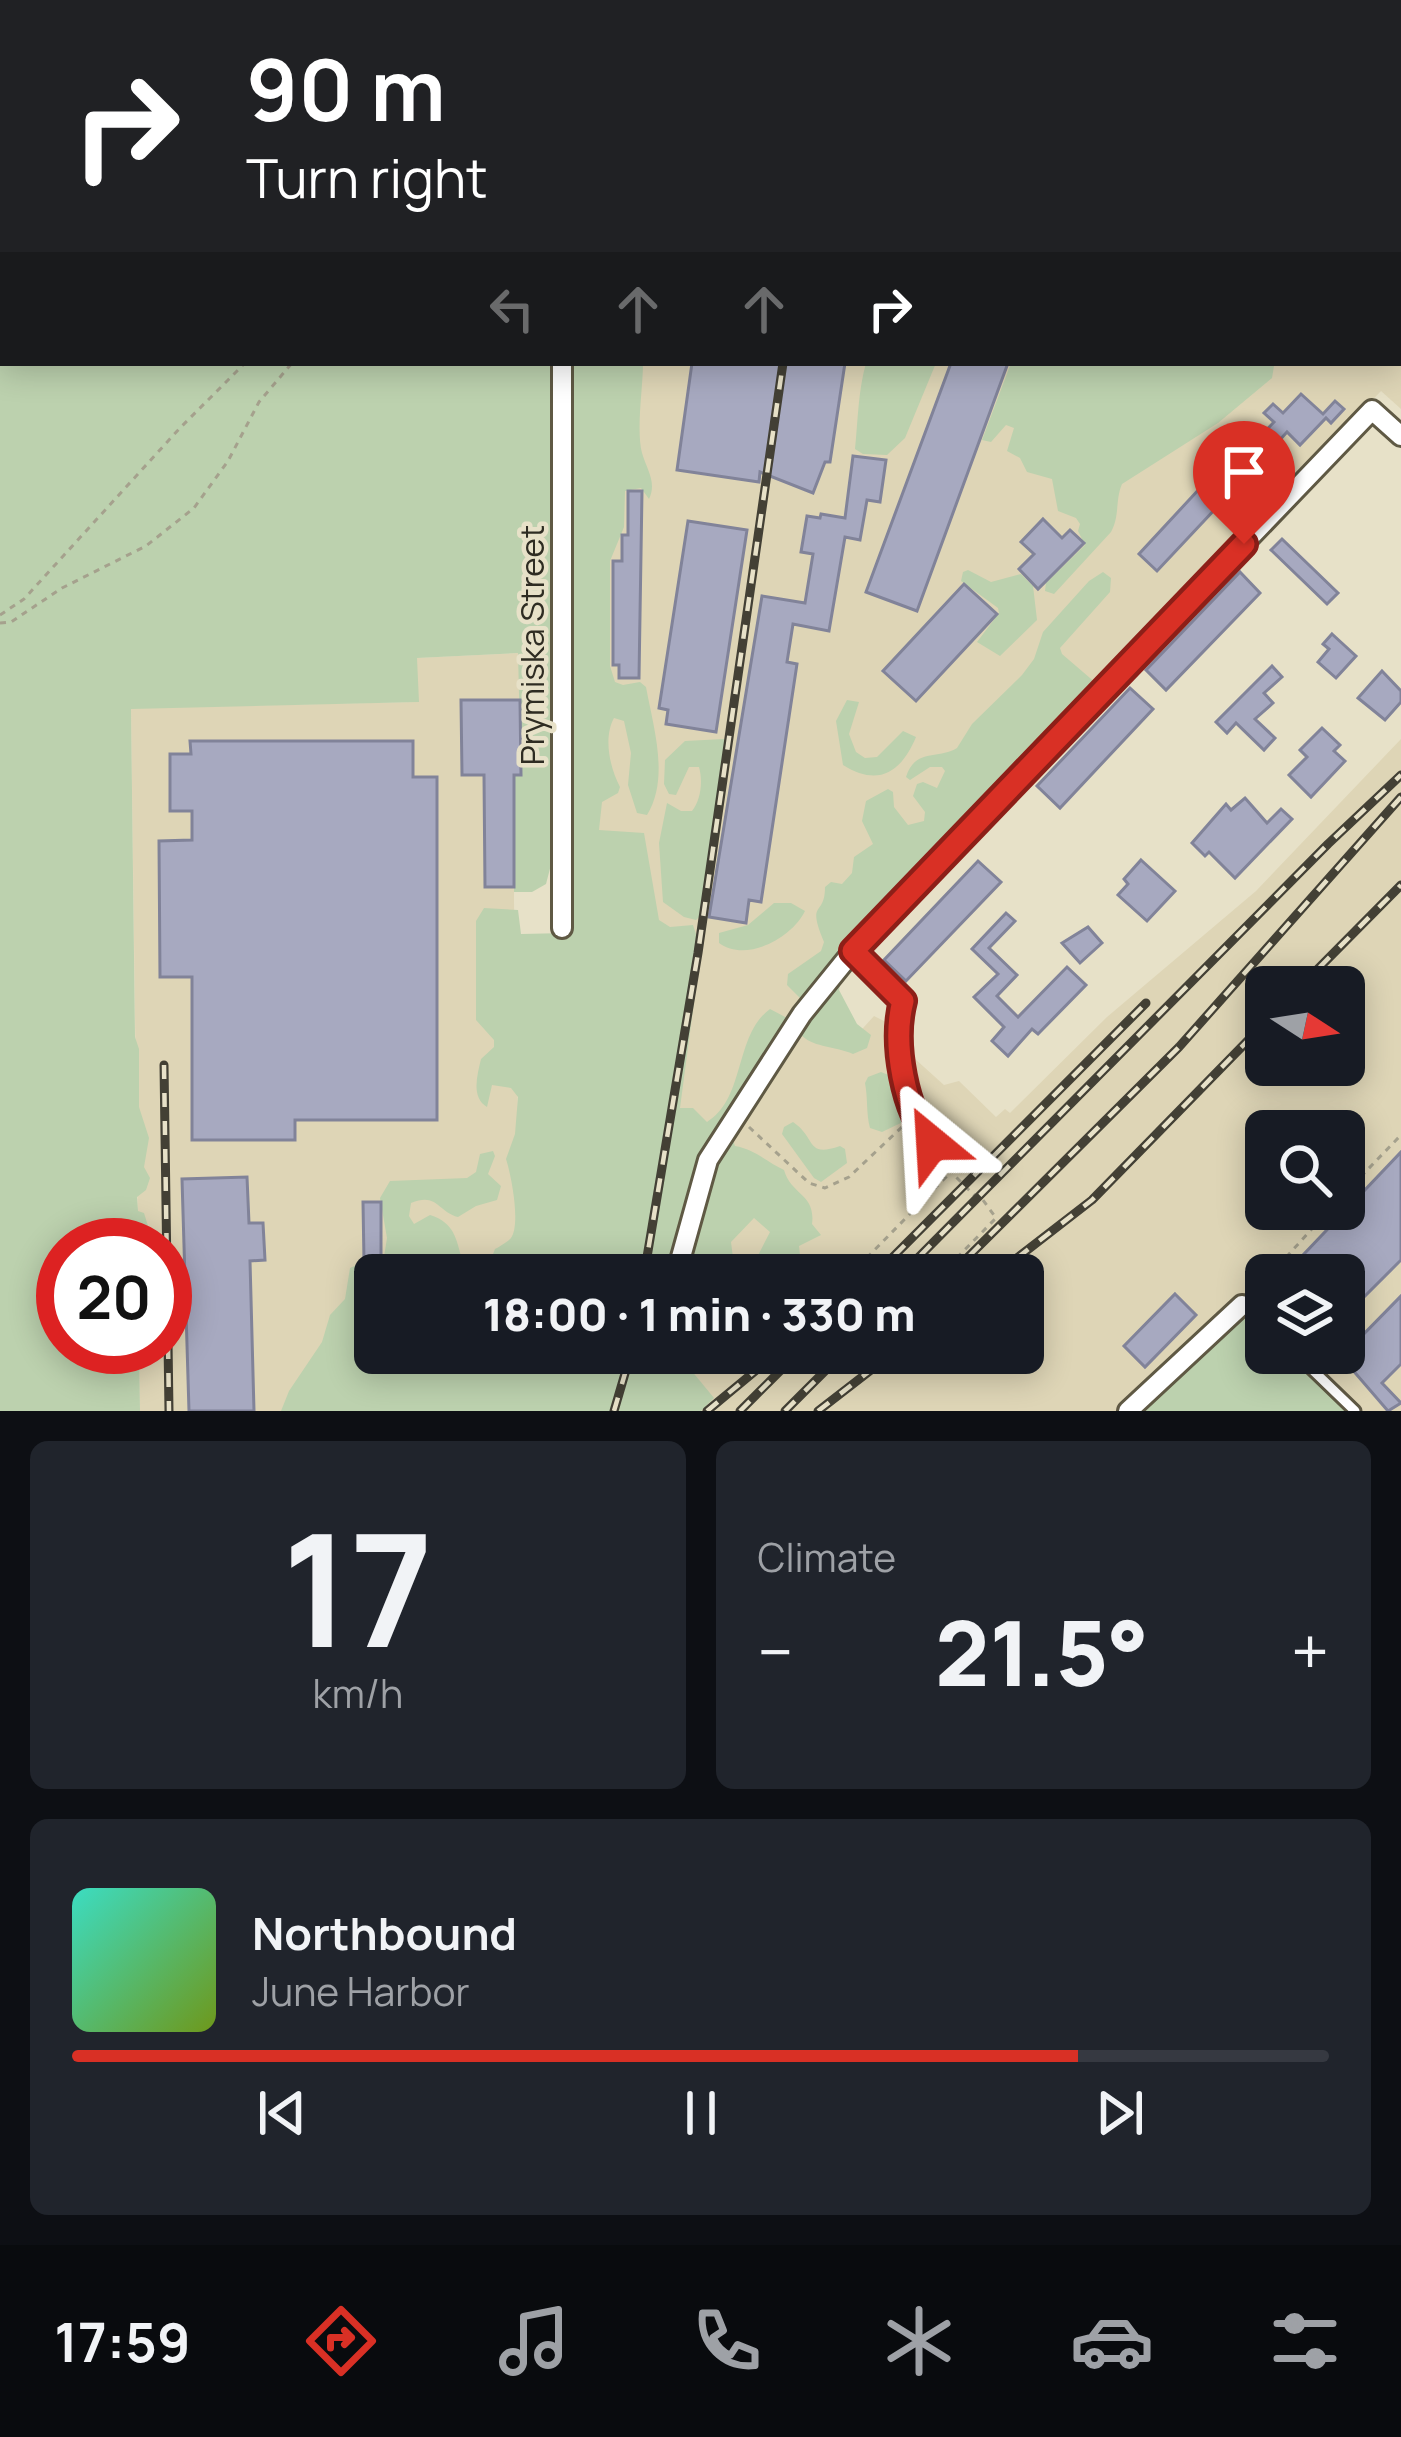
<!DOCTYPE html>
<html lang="en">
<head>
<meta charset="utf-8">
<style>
  :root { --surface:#171b24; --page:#20242c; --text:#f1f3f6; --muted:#9ea1a6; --line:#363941; --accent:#d93025 }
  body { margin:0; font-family:Manrope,sans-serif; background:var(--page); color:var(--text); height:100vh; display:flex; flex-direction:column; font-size:45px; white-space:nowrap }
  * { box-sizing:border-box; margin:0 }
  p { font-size:39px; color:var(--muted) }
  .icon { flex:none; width:66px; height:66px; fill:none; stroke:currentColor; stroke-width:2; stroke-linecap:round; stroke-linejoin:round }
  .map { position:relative; height:1411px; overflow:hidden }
  .drawer { display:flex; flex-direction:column; gap:30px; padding:30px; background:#0d0f14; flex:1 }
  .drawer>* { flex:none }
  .top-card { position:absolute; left:0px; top:0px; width:1401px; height:366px; box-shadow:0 6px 30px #0003; background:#202124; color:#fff; overflow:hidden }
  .needle { width:78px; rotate:102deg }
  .buttons { position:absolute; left:1245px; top:966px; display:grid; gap:24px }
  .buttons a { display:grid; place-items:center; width:120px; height:120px; border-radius:18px; background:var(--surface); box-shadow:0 6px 30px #0003; font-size:60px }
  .speed { position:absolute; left:36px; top:1218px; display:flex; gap:24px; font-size:60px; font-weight:700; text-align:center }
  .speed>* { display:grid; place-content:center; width:156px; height:156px; border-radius:50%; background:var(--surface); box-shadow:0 6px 30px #0003; line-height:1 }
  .speed .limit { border:18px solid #d22; background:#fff; color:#111 }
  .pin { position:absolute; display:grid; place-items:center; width:102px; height:102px; color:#fff; margin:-123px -51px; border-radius:50% 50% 50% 0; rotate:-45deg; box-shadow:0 0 12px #0007 }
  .pin .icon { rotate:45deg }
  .me { position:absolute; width:132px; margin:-66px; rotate:333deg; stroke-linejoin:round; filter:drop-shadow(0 0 9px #0008) }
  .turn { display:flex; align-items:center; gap:42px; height:252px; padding:0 48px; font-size:54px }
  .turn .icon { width:156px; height:156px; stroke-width:2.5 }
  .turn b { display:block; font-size:84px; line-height:102px }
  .lanes { display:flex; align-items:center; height:114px; padding:0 48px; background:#0003; justify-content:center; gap:60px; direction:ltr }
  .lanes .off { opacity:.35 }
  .big { font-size:90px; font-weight:800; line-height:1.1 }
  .drawer .widget { flex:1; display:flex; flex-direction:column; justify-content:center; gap:18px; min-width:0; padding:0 42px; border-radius:18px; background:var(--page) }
  .drawer .dial { align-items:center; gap:0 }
  .dial b { font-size:156px; line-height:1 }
  .song { display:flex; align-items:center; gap:36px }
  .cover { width:144px; height:144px; border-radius:18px; background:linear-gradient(135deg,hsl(170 70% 55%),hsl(80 70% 35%)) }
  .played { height:12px; border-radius:6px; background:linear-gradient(90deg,var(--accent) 80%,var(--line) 80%) }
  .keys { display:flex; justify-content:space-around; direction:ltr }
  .heat { display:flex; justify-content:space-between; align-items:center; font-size:66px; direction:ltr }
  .drawer .tiles { flex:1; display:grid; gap:30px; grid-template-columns:1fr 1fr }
  .widget:last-child { grid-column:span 2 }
  .trip { position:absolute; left:354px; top:1254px; width:690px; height:120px; border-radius:18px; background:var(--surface); box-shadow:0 6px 30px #0003; font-weight:800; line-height:120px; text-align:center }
  .tabs { display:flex; height:192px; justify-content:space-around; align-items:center; background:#090b0e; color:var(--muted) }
  .tabs .icon { width:84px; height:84px }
  .tabs .active { color:var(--accent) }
  .tabs b { font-size:54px; color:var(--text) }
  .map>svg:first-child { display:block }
</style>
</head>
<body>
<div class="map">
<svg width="1401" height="1411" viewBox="0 0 1401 1411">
  <rect width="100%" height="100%" fill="#e7e1c8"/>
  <g fill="#ded5b6" fill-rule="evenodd">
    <polygon points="605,0 1401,0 1401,409 1381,391 848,948 717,1135 677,1127 691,1008 648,1275 641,1275 650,936 599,832 602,363 1398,363 1398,3"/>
    <polygon points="519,653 521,775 514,776 514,903 521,1275 364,1272 293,1411 140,1411 139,1347 165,1347 165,1245 138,1245 131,708 418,702 416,658"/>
    <path d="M1401,739v672h-38l-60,-58h41v-78h-78v43l-22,-21 -123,114h-420l12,-13 -36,-45h346v-78h-342l23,-100 102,-158 37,33 31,-34 22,11 8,22 40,36 15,-4 37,36 9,-8 5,4 97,-96 149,-126zM1266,987h78v78h-78zM1266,1131h78v78h-78z"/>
  </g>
  <g fill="#bcd1ae">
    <polygon points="0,0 560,0 3,3 3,363 557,363 553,857 546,884 532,892 514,892 514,775 521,774 518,653 417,658 419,702 131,709 135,1037 139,1049 139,1107 149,1138 144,1167 150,1178 146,1190 137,1197 138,1211 144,1213 148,1226 138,1245 63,1245 63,1347 139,1347 140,1411 0,1411"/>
    <path d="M568,363h75c0,25 -7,67 -1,90 5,17 15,29 7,46l-8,-11 -16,3 -1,36 -14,34v105l5,16 8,3 17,-3 6,5c7,39 24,91 1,128l-10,-2 -9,-28 3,-32 -7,-32 -10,-3c-11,20 -4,50 6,69l-2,6 -16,9 -3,28 45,3 15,87 11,7 23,-2 4,12 -56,338h-266v78h253l-18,58h-329l8,-20 33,-49 8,-27 15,-16 5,-31 13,-6 20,1 4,-25 -7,-40 10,-17 77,-3 9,-6 4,-18 13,-3 2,5 -7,18 13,12 -4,14 -21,6 -18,11c-21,-6 -21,-25 -47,-14l-2,13 5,8 16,-9c25,8 26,24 32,44l16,8h10l7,-18c2,-1 14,-8 16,-11 10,-14 0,-64 -5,-79l9,-25 3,-37 -7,-9 -19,-3 -5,22c-16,-10 -10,-31 -6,-48l13,-12v-7l-18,-20v-99l8,-13 34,2 3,24 46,-1z"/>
    <path d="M866,363h70l-31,75 -18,17 -24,-1 -8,-5c3,-29 3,-57 11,-86z"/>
    <path d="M1011,363h260l3,3 -2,12 -54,45 -96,61c-7,16 -2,32 -11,48l-57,62 -9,-3 1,-8 39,-38 -7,-14 2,-7 -4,-6 -18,-7 -6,-32 -25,-7 -7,-14 -13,-7 7,-23 -8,-3 -15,17 -9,-2z"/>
    <polygon points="968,570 991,582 1021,574 1033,586 1037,620 1000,656 977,642 999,613 998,608 961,581 963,572"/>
    <path d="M1103,572l8,6 -1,14 -50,56 2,6 35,30 -255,290 -3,16 18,34 14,11 -4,13 -14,6c-18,-8 -37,-6 -51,-18l-5,2 -66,97 4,11c19,3 32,16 49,24 7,25 32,24 28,54l9,11 -22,11 2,18 10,11h-58v-10l17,-33 -16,-14 -23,24 2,16 -7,17h-78l54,-333 -22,166h13l14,14c39,-24 27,-87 63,-113l19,10 13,-19 -15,-15 1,-11 33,-23 3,-9c-18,-43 1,-24 1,-55l6,-5 11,2 10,-11 2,-16 19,-13 -11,-23 4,-20 22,-12 5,3 1,15 14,18 16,-4 1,-9 -12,-16 4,-12 6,-2 14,6 8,-17 -3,-4h-12l-20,13 -4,-3c9,-29 31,-17 51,-29l15,-24 50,-49 12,-16 9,-27 46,-51z"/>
    <path d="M847,700l12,2 -10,32 7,18 9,6 12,-1 26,-26 13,6c-15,36 -38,50 -73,28l-7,-44z"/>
    <path d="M724,739l2,14 -23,160 -7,7 -12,-3 -21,-15 -4,-59 8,-40 14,8h11c9,-11 11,-30 7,-44h-10l-13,28 -7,-1 -5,-10 1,-24 20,-19z"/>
    <path d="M774,903h17l14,8c-13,27 -59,52 -86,32v-10l29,-8z"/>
    <path d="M881,1072l17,7 9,34 -2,8 -23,11 -12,-4c-4,-15 -2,-30 -5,-45l3,-6z"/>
    <path d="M793,1122c24,16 12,36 47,24l5,3 2,14 -26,19 -7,-4 -32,-44 2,-7z"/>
    <polygon points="1241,1315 1266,1332 1266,1353 1287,1353 1346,1411 1134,1411"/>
    <polygon points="635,1353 677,1353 714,1398 701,1411 618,1411"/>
  </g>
  <g fill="#a7a9c0" stroke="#818399" stroke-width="3">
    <polygon points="692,363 845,363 830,462 825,462 813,493 760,472 759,482 677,470"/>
    <polygon points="951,363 1008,363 917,611 866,592"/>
    <polygon points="1301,394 1323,414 1335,401 1344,409 1331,423 1326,418 1300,445 1287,432 1267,454 1254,443 1274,422 1264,413 1273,404 1283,413"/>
    <polygon points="853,456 886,460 880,502 867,500 860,540 845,537 829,631 793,624 787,662 797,664 761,902 749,900 746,923 709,917 762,596 805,603 813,554 801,552 807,516 820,518 821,514 845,518"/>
    <polygon points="1214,473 1233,490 1157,571 1139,554"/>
    <polygon points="628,491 642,491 639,678 619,678 619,665 613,665 613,561 622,561 622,535 628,535"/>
    <polygon points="1043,519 1062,538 1070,530 1084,543 1038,589 1019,569 1034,554 1021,542"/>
    <polygon points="688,521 747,530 716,732 666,724 668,710 659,708"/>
    <polygon points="1282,539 1338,593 1327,604 1271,550"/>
    <polygon points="1240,572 1260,593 1166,690 1146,670"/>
    <polygon points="964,584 997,614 916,701 883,671"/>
    <polygon points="1332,634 1356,656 1336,678 1318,662 1329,649 1323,644"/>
    <polygon points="1272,666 1282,677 1264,693 1273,703 1255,719 1275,738 1264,750 1236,723 1227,733 1216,722"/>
    <polygon points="1382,671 1401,691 1401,702 1385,720 1358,698"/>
    <polygon points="1130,688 1153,709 1060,808 1037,786"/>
    <polygon points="461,700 520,700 521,775 514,775 514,887 485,887 484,775 462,775"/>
    <polygon points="1322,728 1340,745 1334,751 1345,761 1311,797 1289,775 1307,757 1300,750"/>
    <polygon points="190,741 413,741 413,777 437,777 437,1120 295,1120 295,1140 192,1140 192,977 160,977 159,841 192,840 192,811 170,811 170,754 191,754"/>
    <polygon points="1245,798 1267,823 1281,809 1292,819 1235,878 1209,852 1205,856 1192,843 1226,804 1231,810"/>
    <polygon points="1141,860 1175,891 1147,921 1118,895 1128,884 1124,879"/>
    <polygon points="978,861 1001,882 906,981 884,960"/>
    <polygon points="1006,913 1015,921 989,948 1017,975 997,996 1018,1017 1067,967 1086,985 1038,1034 1032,1029 1008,1056 992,1041 1004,1027 974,997 998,974 972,949"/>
    <polygon points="1088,927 1102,943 1080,963 1062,943"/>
    <polygon points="1401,1152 1401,1260 1344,1317 1344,1275 1284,1275"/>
    <polygon points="247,1177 249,1223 263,1223 265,1260 250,1261 254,1411 189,1411 182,1179"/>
    <polygon points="363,1202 381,1202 381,1261 364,1261"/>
    <polygon points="1175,1294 1196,1315 1145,1367 1124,1346"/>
    <polygon points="1401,1296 1401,1364 1382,1383 1401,1403 1388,1411 1344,1360 1344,1342 1350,1348"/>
  </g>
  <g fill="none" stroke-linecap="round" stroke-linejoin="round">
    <g stroke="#5f5944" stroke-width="15">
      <g id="service">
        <path d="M853,951l50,50c-7,28 -2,99 13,124 8,13 23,25 33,36"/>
        <polyline points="1242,1305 1266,1326"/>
        <polyline points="1295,1353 1355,1411"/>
      </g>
    </g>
    <g stroke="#5f5944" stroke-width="24">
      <g id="minor">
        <polyline points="562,0 562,3"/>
        <polyline points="562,363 562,928"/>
        <polyline points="676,1275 708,1160 802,1014 853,951 1372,410 1401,436"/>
        <polyline points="1128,1411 1242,1305"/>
      </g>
    </g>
    <g stroke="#a5a18d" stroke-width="3" stroke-dasharray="6 6" stroke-linecap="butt">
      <polyline points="525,3 525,0"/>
      <polyline points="0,615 24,599 179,429 245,363"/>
      <polyline points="0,623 11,622 62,588 146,546 194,508 228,461 259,402 292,363"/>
      <polyline points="749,1127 809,1183 825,1188 849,1177 903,1126"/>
      <polyline points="1344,1194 1401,1135"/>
      <polyline points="850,1275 950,1173"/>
      <polyline points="940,1275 996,1218 980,1196 974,1195 954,1175"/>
      <polyline points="1270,1275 1330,1209"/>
      <polyline points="1252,1294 1266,1279"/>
    </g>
    <use href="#service" stroke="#fff" stroke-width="9"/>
    <use href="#minor" stroke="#fff" stroke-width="18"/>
    <g stroke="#434035" stroke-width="9">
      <g id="rail">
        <polyline points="814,3 815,0"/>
        <polyline points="1300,987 1401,885"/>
        <polyline points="164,1065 169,1411"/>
        <polyline points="644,1275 698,953 783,363"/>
        <polyline points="875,1275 1146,1003"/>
        <polyline points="901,1275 1328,844 1401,775"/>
        <polyline points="950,1275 1179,1047 1401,797"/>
        <polyline points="995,1275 1092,1200 1266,1022"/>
        <polyline points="614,1411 631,1353"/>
        <polyline points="707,1411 777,1353"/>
        <polyline points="740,1411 798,1353"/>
        <polyline points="785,1411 843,1353"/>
        <polyline points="818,1411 893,1353"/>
      </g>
    </g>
    <use href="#rail" stroke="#e7e1c8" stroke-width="4.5" stroke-dasharray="14" stroke-linecap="butt"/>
  </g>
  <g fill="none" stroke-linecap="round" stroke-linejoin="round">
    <g stroke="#8d1f18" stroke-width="30">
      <path id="route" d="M932,1143c-28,-32 -40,-100 -29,-142l-50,-50 391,-407"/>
    </g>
    <use href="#route" stroke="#d93025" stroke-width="21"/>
  </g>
  <g text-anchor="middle" stroke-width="9" stroke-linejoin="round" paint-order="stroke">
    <g font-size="33" fill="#2e2c22" stroke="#e7e1c8">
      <text transform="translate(532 645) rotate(-90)" y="12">Prymiska Street</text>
    </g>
  </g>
</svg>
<div class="buttons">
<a><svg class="needle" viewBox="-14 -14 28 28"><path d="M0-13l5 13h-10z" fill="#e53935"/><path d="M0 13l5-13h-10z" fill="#9ea1a6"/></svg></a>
<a><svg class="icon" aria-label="search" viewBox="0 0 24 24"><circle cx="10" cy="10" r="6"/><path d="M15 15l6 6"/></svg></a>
<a><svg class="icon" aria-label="layers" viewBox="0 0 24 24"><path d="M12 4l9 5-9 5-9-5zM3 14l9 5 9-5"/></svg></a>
</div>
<div class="speed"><div class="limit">20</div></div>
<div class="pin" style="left:1244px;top:544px;background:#d93025"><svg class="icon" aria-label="arrive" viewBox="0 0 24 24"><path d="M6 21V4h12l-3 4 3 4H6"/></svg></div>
<svg class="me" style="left:932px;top:1143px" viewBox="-20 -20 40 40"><path d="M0-17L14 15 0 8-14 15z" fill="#d93025" stroke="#fff" stroke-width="4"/></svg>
<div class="trip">18:00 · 1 min · 330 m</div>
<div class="top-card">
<div class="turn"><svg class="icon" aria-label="right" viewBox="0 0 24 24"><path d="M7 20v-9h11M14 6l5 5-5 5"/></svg><div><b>90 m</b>Turn right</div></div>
<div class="lanes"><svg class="icon off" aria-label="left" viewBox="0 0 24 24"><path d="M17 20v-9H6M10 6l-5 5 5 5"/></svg><svg class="icon off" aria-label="ahead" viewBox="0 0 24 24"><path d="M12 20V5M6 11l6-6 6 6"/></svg><svg class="icon off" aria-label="ahead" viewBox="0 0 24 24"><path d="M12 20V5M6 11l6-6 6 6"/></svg><svg class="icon" aria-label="right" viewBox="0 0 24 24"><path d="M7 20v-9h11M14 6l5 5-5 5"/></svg></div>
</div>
</div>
<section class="drawer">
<div class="tiles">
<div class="widget dial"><b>17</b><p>km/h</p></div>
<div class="widget"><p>Climate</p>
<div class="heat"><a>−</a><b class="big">21.5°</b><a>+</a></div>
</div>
<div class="widget">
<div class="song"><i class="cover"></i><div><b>Northbound</b><p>June Harbor</p></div></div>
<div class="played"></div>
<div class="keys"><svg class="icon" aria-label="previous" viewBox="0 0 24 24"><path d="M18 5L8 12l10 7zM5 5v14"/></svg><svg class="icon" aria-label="pause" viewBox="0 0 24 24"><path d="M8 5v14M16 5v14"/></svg><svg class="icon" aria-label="next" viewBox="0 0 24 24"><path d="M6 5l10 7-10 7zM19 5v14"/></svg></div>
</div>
</div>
</section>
<nav class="tabs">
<b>17:59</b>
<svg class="icon active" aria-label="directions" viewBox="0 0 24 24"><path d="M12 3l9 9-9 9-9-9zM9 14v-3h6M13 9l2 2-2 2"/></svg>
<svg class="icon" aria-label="music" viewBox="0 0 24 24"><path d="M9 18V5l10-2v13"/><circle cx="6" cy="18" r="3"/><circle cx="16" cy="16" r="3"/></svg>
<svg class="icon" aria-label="phone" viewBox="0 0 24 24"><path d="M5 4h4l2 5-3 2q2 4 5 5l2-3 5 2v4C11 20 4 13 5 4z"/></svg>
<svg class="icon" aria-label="climate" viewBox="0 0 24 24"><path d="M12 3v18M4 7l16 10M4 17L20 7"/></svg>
<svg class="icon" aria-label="car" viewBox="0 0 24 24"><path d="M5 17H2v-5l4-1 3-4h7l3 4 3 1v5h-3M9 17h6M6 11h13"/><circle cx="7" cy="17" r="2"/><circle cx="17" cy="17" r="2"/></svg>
<svg class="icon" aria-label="filters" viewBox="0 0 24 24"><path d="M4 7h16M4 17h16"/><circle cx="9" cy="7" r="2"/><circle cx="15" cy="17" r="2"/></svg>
</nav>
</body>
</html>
